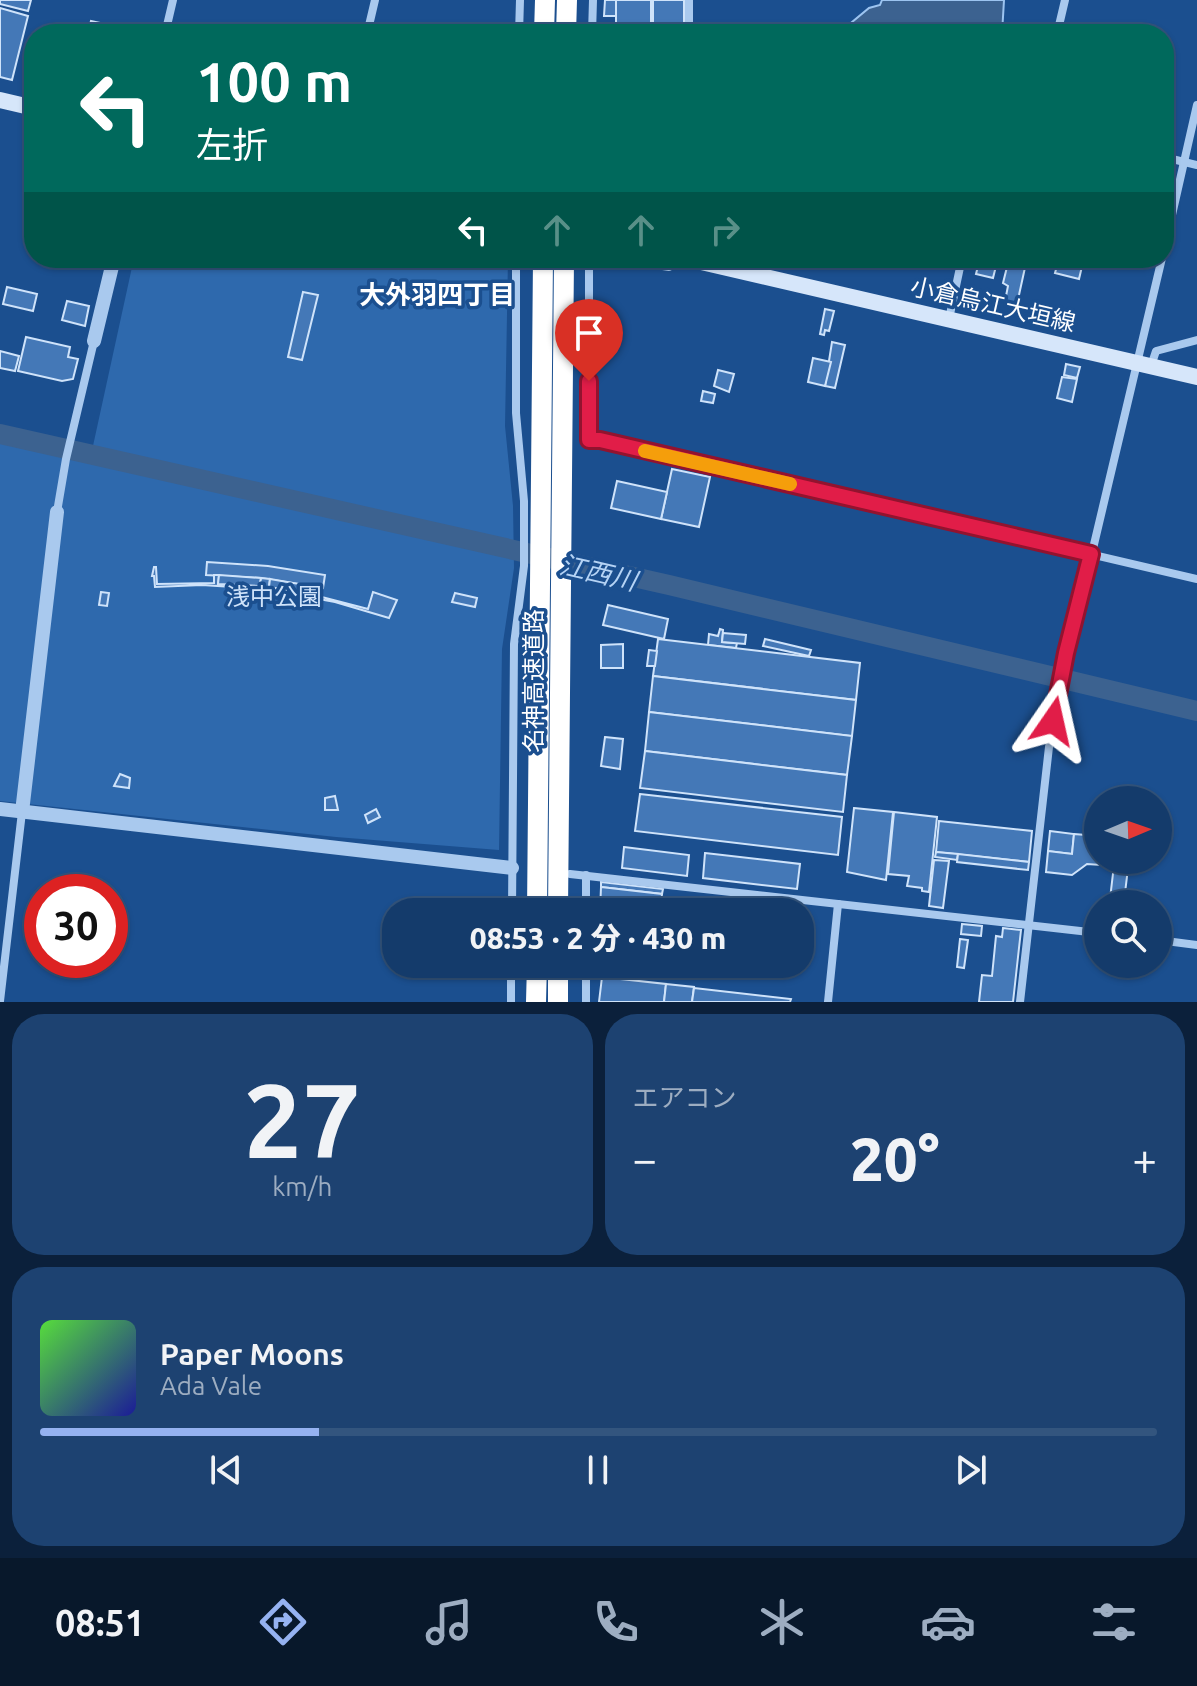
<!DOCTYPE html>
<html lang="ja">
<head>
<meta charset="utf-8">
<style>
  :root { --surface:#143b6b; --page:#1d4271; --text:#f1f3f6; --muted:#9dadc1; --line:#33557e; --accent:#95b2f1 }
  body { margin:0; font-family:Ubuntu,"Noto Sans JP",sans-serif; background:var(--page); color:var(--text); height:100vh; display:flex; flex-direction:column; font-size:30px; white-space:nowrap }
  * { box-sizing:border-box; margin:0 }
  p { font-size:26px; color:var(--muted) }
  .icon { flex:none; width:44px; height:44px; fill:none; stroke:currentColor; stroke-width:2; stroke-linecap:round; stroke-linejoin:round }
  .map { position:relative; height:1002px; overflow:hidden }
  .panel { display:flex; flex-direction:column; gap:12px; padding:12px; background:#0b203b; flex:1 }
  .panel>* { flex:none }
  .banner { position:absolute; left:24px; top:24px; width:1150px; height:244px; border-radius:32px; box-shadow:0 2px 6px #0004,0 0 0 2px var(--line); background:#00695c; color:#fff; overflow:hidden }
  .needle { width:52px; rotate:88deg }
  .buttons { position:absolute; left:1084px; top:786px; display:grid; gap:16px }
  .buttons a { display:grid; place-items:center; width:88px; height:88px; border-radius:50%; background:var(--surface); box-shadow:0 2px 6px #0004,0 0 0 2px var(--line); font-size:40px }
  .speed { position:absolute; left:24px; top:874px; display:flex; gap:16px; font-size:40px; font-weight:700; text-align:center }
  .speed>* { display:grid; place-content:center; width:104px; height:104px; border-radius:50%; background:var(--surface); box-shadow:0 2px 6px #0004,0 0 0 2px var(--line); line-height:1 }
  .speed .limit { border:12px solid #d22; background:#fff; color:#111 }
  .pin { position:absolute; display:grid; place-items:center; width:68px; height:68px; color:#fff; margin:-82px -34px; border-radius:50% 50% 50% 0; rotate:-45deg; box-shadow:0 0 8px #0007 }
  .pin .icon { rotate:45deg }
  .me { position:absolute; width:88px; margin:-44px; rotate:11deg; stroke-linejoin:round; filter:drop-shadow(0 0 6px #0008) }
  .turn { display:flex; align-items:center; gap:28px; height:168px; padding:0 40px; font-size:36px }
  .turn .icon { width:104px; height:104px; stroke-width:2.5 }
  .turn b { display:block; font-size:56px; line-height:68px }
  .lanes { display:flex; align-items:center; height:76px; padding:0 40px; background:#0003; justify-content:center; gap:40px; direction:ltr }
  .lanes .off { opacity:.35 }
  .big { font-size:60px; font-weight:800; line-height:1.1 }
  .panel .widget { flex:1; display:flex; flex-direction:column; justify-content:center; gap:12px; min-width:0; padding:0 28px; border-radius:32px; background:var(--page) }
  .panel .dial { align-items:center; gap:0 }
  .dial b { font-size:104px; line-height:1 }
  .song { display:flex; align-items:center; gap:24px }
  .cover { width:96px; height:96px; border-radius:12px; background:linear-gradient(135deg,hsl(110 70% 55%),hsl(240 70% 35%)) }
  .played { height:8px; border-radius:4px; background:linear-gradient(90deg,var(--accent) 25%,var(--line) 25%) }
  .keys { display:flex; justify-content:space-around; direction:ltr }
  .heat { display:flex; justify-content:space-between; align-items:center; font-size:44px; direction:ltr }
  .panel .tiles { flex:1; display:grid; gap:12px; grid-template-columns:1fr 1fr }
  .widget:last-child { grid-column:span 2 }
  .trip { position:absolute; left:382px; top:898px; width:432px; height:80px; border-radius:32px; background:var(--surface); box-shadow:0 2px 6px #0004,0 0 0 2px var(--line); font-weight:800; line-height:80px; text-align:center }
  .tab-bar { display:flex; height:128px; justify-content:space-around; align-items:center; background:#08182b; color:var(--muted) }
  .tab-bar .icon { width:56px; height:56px }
  .tab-bar .on { color:var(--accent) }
  .tab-bar b { font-size:36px; color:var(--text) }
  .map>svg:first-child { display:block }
</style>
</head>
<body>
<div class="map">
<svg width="1197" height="1002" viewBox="0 0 1197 1002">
  <rect width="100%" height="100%" fill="#1b4f8f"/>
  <polygon fill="#2e69ad" points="134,258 508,258 505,426 513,506 514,568 502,649 499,850 336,837 0,801 0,434 91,455"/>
  <polygon fill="#3c6290" stroke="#9cc4f0" stroke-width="2" points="882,0 1004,0 1002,34 751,34 765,27 808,24 818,31 846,27 869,8 880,5"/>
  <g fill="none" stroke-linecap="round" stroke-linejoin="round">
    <polyline stroke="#3c6290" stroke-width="20" points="0,434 669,585 1197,711"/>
  </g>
  <g fill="#4478b7" stroke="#cfe3fa" stroke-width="2">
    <polygon points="0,0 31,0 28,11 0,4"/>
    <polygon points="605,0 616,0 616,16 604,16"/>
    <polygon points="616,0 651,0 651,34 616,25"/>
    <polygon points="653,0 684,0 684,33 653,32"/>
    <polygon points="0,8 28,16 12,80 0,77"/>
    <polygon points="91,21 105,24 103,34 84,34 85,27 89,28"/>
    <polygon points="980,258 998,258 993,278 976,274"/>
    <polygon points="1062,258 1084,258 1079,279 1055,273 1059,259"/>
    <polygon points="1009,259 1026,263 1017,304 1005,301 1008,286 1003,283"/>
    <polygon points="7,287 37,294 33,311 3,304"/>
    <polygon points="303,292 318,295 302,360 288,357"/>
    <polygon points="67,301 89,306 85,326 62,320"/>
    <polygon points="825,309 834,311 829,331 825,330 824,335 820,334"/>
    <polygon points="26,337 70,347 68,357 78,359 73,379 62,381 18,371"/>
    <polygon points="832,342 845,345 835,388 825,386"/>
    <polygon points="0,351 19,356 15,371 0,368"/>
    <polygon points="813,358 831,362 825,386 808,382"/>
    <polygon points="1066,364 1080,367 1077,378 1064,375"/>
    <polygon points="718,370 734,374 729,392 714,386"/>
    <polygon points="1062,377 1077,379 1072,402 1057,398"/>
    <polygon points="703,391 715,394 713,403 701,401"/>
    <polygon points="672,469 710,477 699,527 661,519"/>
    <polygon points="617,481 667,492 661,519 611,508"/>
    <polygon points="207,562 268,566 325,575 323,588 261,578 206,575"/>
    <polygon points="154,567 156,567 157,584 214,583 214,575 219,575 218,584 259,586 261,578 270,579 269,587 310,594 311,586 316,586 314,595 368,609 373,592 397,600 389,618 335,602 265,589 202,585 155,587 154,576 152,576"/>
    <polygon points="219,575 261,578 259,586 218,584"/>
    <polygon points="270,579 311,586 310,594 269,587"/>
    <polygon points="101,592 109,593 107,606 99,605"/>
    <polygon points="455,593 477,598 475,607 452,602"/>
    <polygon points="608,605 668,619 664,639 603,625"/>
    <polygon points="720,629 723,630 722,642 737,643 736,648 708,645 709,634 718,636"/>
    <polygon points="723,633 746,635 745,644 722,642"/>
    <polygon points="658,639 860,663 856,700 653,676"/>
    <polygon points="765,639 811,650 809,656 763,646"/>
    <polygon points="623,644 623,668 601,668 601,645"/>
    <polygon points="649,650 657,651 655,666 647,666"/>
    <polygon points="653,676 856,700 852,736 649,712"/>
    <polygon points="649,712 852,736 847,775 645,751"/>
    <polygon points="605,737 623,739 620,769 601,766"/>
    <polygon points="645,751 847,775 843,812 640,788"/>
    <polygon points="120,774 130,778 129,788 114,786"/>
    <polygon points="640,794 842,817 838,855 635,831"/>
    <polygon points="335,796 338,810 325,810 325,798"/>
    <polygon points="854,808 893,812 886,880 847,872"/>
    <polygon points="376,809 380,817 368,823 365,815"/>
    <polygon points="894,812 937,817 929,892 922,891 922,888 907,886 909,876 888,874"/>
    <polygon points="939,821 1032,831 1029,862 936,852"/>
    <polygon points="1050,831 1074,834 1072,854 1048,851"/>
    <polygon points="1074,834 1098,836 1098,860 1102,860 1101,865 1087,864 1072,875 1046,872 1048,851 1072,854"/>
    <polygon points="624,847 689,855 687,876 622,868"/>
    <polygon points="936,852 958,854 957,860 935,857"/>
    <polygon points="705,853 800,864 797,889 703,878"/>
    <polygon points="958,854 1029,862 1028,870 957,862"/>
    <polygon points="934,860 949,861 943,908 929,906"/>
    <polygon points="1103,860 1129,860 1124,901 1110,899 1114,865 1102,864"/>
    <polygon points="601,882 663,889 662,894 601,887"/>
    <polygon points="601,887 662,894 660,912 600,912"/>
    <polygon points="663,899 697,903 696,912 662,908"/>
    <polygon points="962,924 982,926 981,936 961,934"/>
    <polygon points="1003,928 1021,930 1013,1002 979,1002 982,975 992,976 996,936 1002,937"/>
    <polygon points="960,939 968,940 964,968 957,967"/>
    <polygon points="599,964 654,964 653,975 599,969"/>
    <polygon points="656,964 690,964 688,978 654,974"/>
    <polygon points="602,977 666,984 664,1002 599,1002"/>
    <polygon points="666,984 694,987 692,1002 664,1002"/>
    <polygon points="694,988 791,999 790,1002 692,1002"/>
  </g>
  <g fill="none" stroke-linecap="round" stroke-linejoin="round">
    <g stroke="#a9c9ee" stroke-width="8">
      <polyline points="165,34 173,0"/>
      <polyline points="367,34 375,0"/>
      <polyline points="519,34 520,0"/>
      <polyline points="592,34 593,0"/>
      <polyline points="689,34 689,0"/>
      <polyline points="1057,34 1065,0"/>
      <polyline points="1164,157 1197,165"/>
      <polyline points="1164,250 1197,105"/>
      <polyline points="596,258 589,263 589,440 717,467 1197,579"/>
      <polyline points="612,258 669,267 674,258"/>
      <polyline points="949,319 962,258"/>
      <polyline points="1151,366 1156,351 1197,340"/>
      <polyline points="57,512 66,459 94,341"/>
      <polyline points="570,874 1098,933"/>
      <polyline points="512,912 514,644 524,566 524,501 516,413 516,258"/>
      <polyline points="586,912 586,875"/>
      <polyline points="1158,940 1197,945"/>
      <polyline points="0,1001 22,812"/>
      <polyline points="511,1002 511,964"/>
      <polyline points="586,1002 586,964"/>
      <polyline points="828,1002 838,904"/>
      <polyline points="1020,1002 1049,747 1058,696 1162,258"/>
    </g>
    <g stroke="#a9c9ee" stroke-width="14">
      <polyline points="94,341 114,258"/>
      <polyline points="0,809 512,868"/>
      <polyline points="22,812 57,512"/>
    </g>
    <g stroke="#d6e6fa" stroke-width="16">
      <polyline points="0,100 34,108"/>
      <polyline points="684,258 1197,377"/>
    </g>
    <g stroke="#fff" stroke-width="20">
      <polyline points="544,34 545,0"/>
      <polyline points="566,34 567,0"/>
      <polyline points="537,912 543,258"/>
      <polyline points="558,912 564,258"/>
      <polyline points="536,1002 537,964"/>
      <polyline points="558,1002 558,964"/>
    </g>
  </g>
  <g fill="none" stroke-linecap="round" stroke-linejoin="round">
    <g stroke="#92132f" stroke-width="20">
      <polyline id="route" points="589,381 589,440 600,440 1091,554 1066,653 1053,721"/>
    </g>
    <use href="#route" stroke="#e11d48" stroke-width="14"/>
    <polyline stroke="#f59e0b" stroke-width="14" points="645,451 790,484"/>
  </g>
  <g text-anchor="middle" stroke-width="7" stroke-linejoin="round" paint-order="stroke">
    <g font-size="24" fill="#fff" stroke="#1b4f8f">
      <text transform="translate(993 305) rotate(13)" y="8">小倉烏江大垣線</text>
      <text transform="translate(534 681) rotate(-90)" y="8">名神高速道路</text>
    </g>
    <g font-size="24" fill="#cfe3fa" stroke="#1b4f8f">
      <text x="274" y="605">浅中公園</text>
    </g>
    <g font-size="26" font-weight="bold" fill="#fff" stroke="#1b4f8f">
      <text x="437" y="304">大外羽四丁目</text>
    </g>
    <g font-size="26" font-style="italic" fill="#b5d3f5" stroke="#1b4f8f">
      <text transform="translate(598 573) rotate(13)" y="9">江西川</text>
    </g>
  </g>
</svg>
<div class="buttons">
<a><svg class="needle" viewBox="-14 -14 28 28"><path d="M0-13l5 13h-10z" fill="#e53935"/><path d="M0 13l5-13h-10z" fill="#9dadc1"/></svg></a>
<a><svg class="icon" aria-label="search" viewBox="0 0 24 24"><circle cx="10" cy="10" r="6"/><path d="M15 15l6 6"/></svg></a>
</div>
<div class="speed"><div class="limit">30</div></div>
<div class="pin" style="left:589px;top:381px;background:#d93025"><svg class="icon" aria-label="arrive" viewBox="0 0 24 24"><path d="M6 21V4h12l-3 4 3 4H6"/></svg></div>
<svg class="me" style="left:1053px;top:721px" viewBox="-20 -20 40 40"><path d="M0-17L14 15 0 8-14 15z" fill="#e11d48" stroke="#fff" stroke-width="4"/></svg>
<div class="trip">08:53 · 2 分 · 430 m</div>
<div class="banner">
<div class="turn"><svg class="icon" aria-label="left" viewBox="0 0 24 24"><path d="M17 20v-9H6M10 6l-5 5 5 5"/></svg><div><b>100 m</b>左折</div></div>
<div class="lanes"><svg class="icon" aria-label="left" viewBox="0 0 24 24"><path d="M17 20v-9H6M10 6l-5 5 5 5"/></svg><svg class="icon off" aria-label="ahead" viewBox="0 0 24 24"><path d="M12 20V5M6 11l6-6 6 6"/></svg><svg class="icon off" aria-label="ahead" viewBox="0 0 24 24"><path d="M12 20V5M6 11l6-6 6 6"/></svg><svg class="icon off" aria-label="right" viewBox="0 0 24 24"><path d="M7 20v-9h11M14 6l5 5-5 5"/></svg></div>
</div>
</div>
<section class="panel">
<div class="tiles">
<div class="widget dial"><b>27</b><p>km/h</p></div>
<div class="widget"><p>エアコン</p>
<div class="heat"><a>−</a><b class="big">20°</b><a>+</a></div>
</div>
<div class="widget">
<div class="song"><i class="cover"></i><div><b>Paper Moons</b><p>Ada Vale</p></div></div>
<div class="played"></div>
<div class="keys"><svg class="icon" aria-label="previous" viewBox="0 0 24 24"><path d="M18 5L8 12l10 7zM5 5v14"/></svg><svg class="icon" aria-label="pause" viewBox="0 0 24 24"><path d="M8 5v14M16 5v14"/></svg><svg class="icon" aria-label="next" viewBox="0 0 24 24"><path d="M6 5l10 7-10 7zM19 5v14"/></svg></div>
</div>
</div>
</section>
<nav class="tab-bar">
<b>08:51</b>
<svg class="icon on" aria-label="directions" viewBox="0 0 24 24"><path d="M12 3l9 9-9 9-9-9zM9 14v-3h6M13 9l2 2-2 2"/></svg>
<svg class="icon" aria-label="music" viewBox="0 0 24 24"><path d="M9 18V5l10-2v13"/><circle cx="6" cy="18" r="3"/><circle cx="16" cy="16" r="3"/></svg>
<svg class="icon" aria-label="phone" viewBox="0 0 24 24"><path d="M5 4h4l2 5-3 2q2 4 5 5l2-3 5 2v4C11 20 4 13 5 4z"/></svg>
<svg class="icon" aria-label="climate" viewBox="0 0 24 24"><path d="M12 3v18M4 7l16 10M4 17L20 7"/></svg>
<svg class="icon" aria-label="car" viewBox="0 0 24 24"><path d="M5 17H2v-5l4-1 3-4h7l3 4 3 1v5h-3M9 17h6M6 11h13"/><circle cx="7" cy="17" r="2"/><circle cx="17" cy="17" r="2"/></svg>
<svg class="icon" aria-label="filters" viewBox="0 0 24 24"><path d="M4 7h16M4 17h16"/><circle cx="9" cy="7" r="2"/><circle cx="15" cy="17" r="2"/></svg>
</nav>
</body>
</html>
